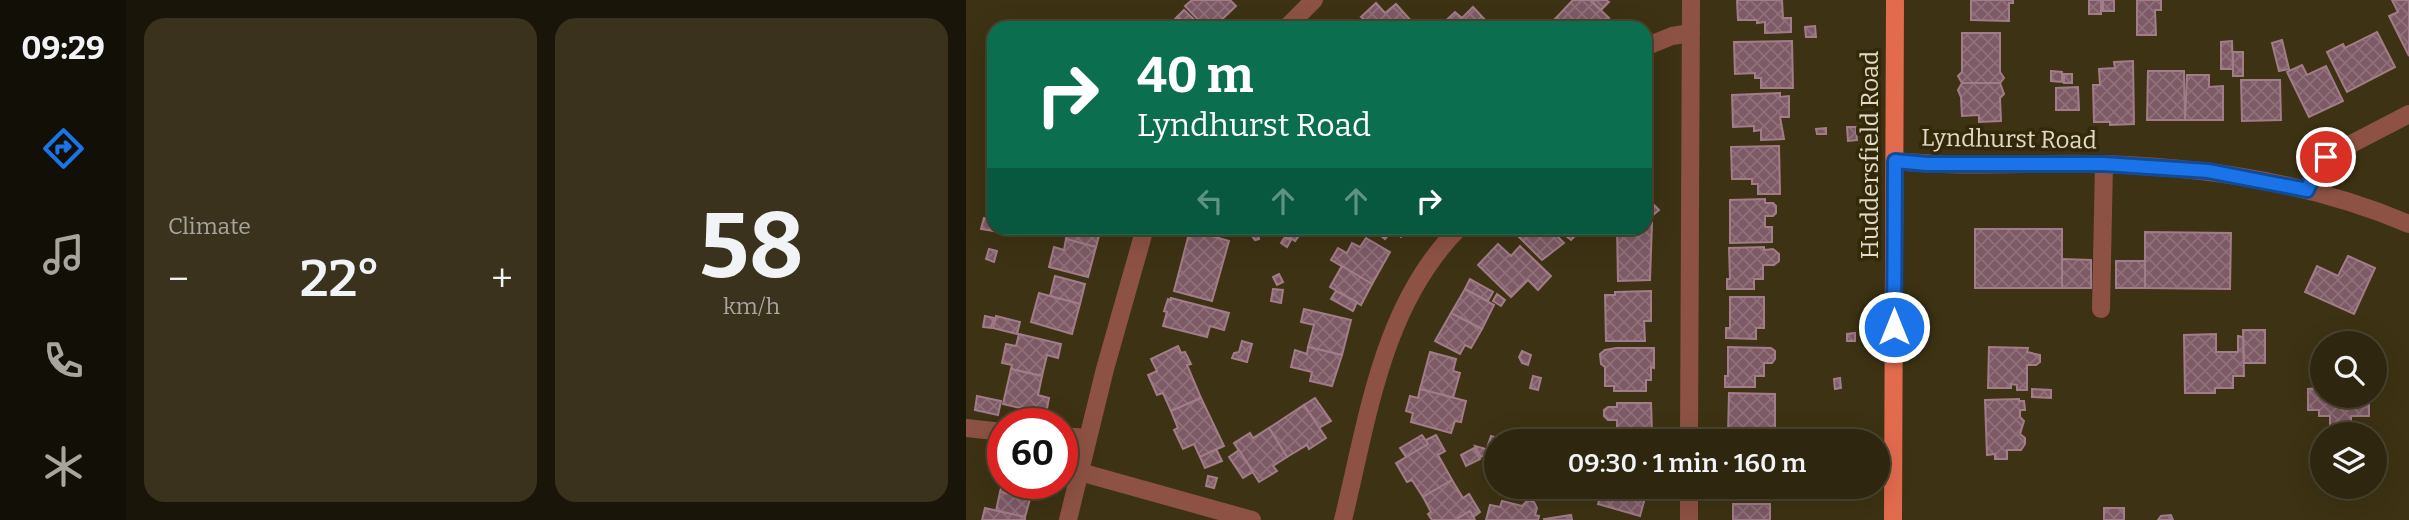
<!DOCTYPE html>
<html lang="en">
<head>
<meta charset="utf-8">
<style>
  :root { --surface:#2e260e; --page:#3a321c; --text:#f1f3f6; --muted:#a7a59e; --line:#49432e; --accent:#1a73e8 }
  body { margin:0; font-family:Bitter,serif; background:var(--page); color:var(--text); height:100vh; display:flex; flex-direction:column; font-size:26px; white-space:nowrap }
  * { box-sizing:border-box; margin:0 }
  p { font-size:23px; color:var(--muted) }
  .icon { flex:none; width:38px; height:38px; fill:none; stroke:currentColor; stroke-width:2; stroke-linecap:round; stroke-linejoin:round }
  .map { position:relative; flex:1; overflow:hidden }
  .side { display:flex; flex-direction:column; gap:18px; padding:18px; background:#191508; width:840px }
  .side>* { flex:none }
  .guide { position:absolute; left:21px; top:21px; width:665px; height:214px; border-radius:21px; box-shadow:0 7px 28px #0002,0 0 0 2px var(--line); background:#0b6e4f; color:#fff; overflow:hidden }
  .tools { position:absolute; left:1344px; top:331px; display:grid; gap:14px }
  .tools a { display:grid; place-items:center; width:77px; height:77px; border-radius:50%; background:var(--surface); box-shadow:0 7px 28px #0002,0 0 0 2px var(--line); font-size:35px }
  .speed { position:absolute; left:21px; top:408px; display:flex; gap:14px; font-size:35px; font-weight:700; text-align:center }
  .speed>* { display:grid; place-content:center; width:91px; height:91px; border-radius:50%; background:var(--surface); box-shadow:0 7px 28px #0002,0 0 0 2px var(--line); line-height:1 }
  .speed .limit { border:10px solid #d22; background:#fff; color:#111 }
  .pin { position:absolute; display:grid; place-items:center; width:60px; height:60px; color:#fff; margin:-30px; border:4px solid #fff; border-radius:50%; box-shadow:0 2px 7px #0007 }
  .me { position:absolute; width:77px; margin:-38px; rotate:0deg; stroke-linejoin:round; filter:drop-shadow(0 0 5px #0008) }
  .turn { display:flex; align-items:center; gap:24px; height:147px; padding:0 35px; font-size:32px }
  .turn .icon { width:91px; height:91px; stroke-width:2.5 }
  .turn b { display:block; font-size:49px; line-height:60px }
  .lanes { display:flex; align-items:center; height:66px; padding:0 35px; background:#0003; justify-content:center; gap:35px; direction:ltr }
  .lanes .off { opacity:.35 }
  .big { font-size:52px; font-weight:600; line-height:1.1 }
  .side .card { flex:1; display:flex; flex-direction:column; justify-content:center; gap:10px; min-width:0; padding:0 24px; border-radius:21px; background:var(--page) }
  .side .dial { align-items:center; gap:0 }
  .dial b { font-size:91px; line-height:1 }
  .heat { display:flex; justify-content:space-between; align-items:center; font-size:38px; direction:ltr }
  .side .tiles { flex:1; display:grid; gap:18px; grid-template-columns:repeat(2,1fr) }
  .trip { position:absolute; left:518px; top:429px; width:406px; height:70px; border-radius:35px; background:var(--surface); box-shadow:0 7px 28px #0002,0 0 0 2px var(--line); font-weight:600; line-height:70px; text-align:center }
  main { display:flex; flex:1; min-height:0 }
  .tabs { display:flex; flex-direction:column; width:126px; justify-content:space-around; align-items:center; background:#120f06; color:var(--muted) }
  .tabs .icon { width:49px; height:49px }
  .tabs .current { color:var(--accent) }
  .tabs b { font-size:32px; color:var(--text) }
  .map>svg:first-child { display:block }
</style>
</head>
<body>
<main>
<nav class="tabs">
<b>09:29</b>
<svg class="icon current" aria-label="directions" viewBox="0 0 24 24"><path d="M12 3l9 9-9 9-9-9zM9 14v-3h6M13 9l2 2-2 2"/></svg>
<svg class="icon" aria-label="music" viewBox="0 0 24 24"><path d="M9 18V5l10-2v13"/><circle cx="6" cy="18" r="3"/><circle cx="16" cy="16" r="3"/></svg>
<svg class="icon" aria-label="phone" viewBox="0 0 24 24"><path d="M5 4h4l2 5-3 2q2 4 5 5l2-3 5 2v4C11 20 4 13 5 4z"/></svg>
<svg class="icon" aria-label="climate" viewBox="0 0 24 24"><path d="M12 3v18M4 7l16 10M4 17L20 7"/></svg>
</nav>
<section class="side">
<div class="tiles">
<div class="card"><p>Climate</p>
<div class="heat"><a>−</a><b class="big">22°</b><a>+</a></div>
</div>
<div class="card dial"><b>58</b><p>km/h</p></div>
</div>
</section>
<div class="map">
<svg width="1443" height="520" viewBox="0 0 1443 520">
  <defs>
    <pattern id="building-cross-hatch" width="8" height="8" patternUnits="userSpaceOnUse" patternTransform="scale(1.75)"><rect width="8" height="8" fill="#7d5a65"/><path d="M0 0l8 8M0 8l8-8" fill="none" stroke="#8f717a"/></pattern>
  </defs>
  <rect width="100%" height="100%" fill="#3d3213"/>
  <g fill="url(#building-cross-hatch)" stroke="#a27c88" stroke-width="2">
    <polygon points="226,0 264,0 270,6 247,28 240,28 219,6"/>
    <polygon points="607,0 624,0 643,18 633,28 596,28 588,20"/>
    <polygon points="624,0 640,0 643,2 635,10"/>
    <polygon points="771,0 816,0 817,18 825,18 825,32 799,33 799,22 791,23 791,20 772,20"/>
    <polygon points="1005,0 1047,0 1047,3 1043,3 1043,21 1005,20"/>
    <rect x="1123" y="0" width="12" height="14"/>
    <rect x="1137" y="0" width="11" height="11"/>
    <polygon points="1171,0 1195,0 1195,10 1189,10 1190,35 1171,35"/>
    <polygon points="1426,0 1443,0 1443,56 1423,16 1432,12"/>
    <polygon points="410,3 419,13 430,4 446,22 440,28 391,28 399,20 395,17"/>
    <polygon points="507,7 520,21 512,28 472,28 489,12 496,18"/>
    <polygon points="218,10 237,28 222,28 211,17"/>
    <polygon points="211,17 222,28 201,28"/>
    <polygon points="588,20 596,28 580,28"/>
    <polygon points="849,26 850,37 840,37 839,27"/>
    <polygon points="1411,32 1429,67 1381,92 1361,52 1377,44 1379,48"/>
    <polygon points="996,33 1034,33 1034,72 1038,78 1034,83 996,83 992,76 996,72"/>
    <polygon points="1316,40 1323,69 1313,71 1306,43"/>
    <polygon points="826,41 827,88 795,88 795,78 789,78 789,73 769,74 768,42"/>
    <polygon points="1266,41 1267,69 1255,69 1255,42"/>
    <rect x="1267" y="52" width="10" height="24"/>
    <polygon points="1167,61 1168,124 1144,125 1144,122 1128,122 1127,85 1134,85 1133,69 1149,68 1148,62"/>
    <polygon points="1336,65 1341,75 1360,66 1377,101 1343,117 1321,72"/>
    <polygon points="1085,71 1096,72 1096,82 1085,81"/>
    <polygon points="1182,71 1218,71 1219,120 1181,120"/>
    <rect x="1098" y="74" width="8" height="9"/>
    <polygon points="1221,75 1243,75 1243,87 1257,86 1257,120 1219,120"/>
    <polygon points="1275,80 1314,80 1315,120 1276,121"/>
    <polygon points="996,83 1034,83 1038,94 1034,98 1035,121 1013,122 1013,115 996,116 995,97 992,90"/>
    <polygon points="1112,87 1113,110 1090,110 1090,88"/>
    <polygon points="814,93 814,97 823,96 823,117 814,117 818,139 795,140 795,130 788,131 788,126 767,127 766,95"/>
    <polygon points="881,127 890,127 891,140 882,141"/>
    <polygon points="860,128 860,134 851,134 850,129"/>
    <polygon points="813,146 814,194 792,194 792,184 786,184 786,179 766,179 765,147"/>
    <polygon points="679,178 686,184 679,191"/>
    <polygon points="27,187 28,187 28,206 22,204"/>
    <polygon points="799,199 799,203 807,203 810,206 810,213 807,216 799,216 799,227 806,227 806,242 764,243 764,200"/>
    <polygon points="686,203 693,210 686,216 680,210"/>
    <polygon points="18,218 28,221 28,231 15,229"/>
    <polygon points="679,223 686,223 684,280 652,281 651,228 679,228"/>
    <polygon points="103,228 135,228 130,247 100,239"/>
    <polygon points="328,228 337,230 329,241 322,236"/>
    <polygon points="405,228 423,228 426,230 419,239"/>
    <polygon points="423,228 443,228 435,237"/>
    <polygon points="552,228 590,228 596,233 592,237 598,243 576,260 548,232"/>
    <polygon points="590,228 612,228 613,232 605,240"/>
    <rect x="1009" y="229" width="87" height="59"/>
    <polygon points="224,230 263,241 246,301 208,291"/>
    <polygon points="291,231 293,239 289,240 284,233"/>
    <polygon points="1179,232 1265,233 1264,289 1179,288"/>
    <polygon points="319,237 325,240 321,247 315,243"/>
    <polygon points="400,238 424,252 406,284 365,260 372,248 381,253 386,243 394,247"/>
    <polygon points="100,239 130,247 122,277 83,267 88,247 98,250"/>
    <polygon points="532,244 545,256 554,246 585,276 572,290 562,280 545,297 512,265"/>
    <polygon points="798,247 798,250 807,249 813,254 813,261 808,265 797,265 797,279 788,279 788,289 761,289 761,279 764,279 763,248"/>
    <polygon points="23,249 31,251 28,262 20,259"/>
    <polygon points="1382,256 1409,268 1388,314 1339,292 1351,266 1372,276"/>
    <polygon points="1096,259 1125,260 1125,288 1096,288"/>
    <rect x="1150" y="261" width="29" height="27"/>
    <polygon points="376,266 406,284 395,305 364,287"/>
    <polygon points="313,274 317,282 311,285 307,277"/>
    <polygon points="89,276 119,284 114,304 84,296"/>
    <polygon points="504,279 527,292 522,301 499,289"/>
    <polygon points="307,289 317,290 315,303 305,301"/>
    <polygon points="499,289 528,305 516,329 485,313"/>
    <polygon points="370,291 391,302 387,311 365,299"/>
    <polygon points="685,291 685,321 678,321 679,341 640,341 639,295 649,295 649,292"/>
    <polygon points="73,293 114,304 106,334 65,322"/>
    <polygon points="531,294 539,300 535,306 527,301"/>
    <polygon points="764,297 798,297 798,328 790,328 790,339 760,338 760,328 764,328"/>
    <polygon points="205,298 263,313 258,330 244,326 241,337 197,326 201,312 198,311 202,299 205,300"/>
    <polygon points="338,309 385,320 376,355 342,347 348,325 335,322"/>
    <polygon points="485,313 516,329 505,348 499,345 494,354 469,341"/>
    <polygon points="19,316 28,318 25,328 17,327"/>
    <polygon points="30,316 54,322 51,334 27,328"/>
    <polygon points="1277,330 1299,330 1299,363 1278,363"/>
    <polygon points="889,333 889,341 881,341 881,334"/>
    <polygon points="53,334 95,344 92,358 81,355 76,376 45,369 46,365 36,363 40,344 50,346"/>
    <polygon points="1250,334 1250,352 1272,352 1272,336 1277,337 1278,376 1267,376 1267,388 1249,388 1249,393 1219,393 1218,335"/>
    <polygon points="276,341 286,344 281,362 266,358 268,353 273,352"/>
    <polygon points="212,346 215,353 219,352 225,364 221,365 235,398 205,411 197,393 191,395 182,375 191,371 185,359"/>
    <polygon points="342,347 376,355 366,386 344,381 346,372 325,367 329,350 341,354"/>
    <polygon points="762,347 805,348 809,351 809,359 806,363 798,363 798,376 789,376 789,387 759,387 759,376 762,376"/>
    <polygon points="1023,347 1062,348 1061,352 1074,355 1074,362 1070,365 1061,365 1061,390 1051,390 1051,385 1045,384 1045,388 1022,388"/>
    <polygon points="650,348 688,348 688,368 685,367 685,380 680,380 680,391 648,391 648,386 639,386 639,367 635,364 634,354 639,350"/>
    <polygon points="556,351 565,355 562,365 556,363 553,357"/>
    <polygon points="464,352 490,359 487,371 494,373 487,398 454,389"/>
    <polygon points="45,369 76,376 72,395 83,398 80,414 37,404"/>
    <polygon points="567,376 575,378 572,390 564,388"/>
    <polygon points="874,378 875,388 869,389 868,379"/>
    <polygon points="1354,380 1356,380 1356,396 1403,396 1403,416 1385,416 1385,434 1364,434 1364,416 1353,416 1353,410 1342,410 1342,389 1354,388"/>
    <polygon points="454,389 500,401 495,422 489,421 485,433 445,422 447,413 440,411 444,396 452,398"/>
    <polygon points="1066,389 1085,390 1085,398 1066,397"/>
    <polygon points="763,393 809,394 809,435 762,434"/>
    <polygon points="11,396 35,401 32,415 9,410"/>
    <polygon points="235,398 258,446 234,457 228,444 217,449 208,430 212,428 205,411"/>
    <polygon points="349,398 365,421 353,428 338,405"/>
    <polygon points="1053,399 1053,401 1058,401 1059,410 1054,410 1054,417 1058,421 1054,434 1059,438 1059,444 1055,450 1041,450 1041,459 1029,459 1029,454 1021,455 1019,400"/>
    <polygon points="651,403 685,403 686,433 679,433 679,441 651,441 651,420 642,420 638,416 638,410 642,407 651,407"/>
    <polygon points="338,405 360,438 343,449 341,445 321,457 303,428"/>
    <polygon points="303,428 321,457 307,466 311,471 293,482 268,443 284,433 287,438"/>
    <polygon points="456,435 462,444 440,457 434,448"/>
    <polygon points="470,435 479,451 472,455 486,480 457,497 446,480 441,482 430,463 462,444 460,440"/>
    <polygon points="525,436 537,440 530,441 530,450 521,448"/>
    <polygon points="509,446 527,451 515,457"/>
    <polygon points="508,448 514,459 500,466 495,455"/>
    <polygon points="250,449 256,461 239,468 234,457"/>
    <polygon points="273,450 287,472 277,478 263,457"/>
    <polygon points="34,452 37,453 37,464 31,463"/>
    <polygon points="242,476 251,478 248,488 240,486"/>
    <polygon points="486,480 497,498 503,494 514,512 507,517 504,511 489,520 466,520 462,514 465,512 457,497"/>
    <polygon points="37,481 37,483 67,483 64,499 34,492"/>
    <polygon points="638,486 682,487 674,516 632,504"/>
    <polygon points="763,486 825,486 825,497 763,496"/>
    <polygon points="34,492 64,499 59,517 30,511"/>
    <polygon points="562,500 568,502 571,508 569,515 573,516 572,520 520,520 524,505 534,507 536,501 556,506"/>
    <rect x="767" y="504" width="37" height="16"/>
    <polygon points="19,508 59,517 59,520 16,520"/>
    <rect x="1138" y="508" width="20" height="12"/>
    <polygon points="504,511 509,520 489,520"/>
    <polygon points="605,515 606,520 578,520 578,519"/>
    <polygon points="1205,515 1207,520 1192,520 1195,516"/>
  </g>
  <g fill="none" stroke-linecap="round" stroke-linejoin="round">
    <g stroke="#8d5244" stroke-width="18">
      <polyline points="320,28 348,0"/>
      <polyline points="679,47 706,36 725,33"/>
      <path d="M929,161c69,7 139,1 208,3 103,3 210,19 306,60"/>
      <polyline points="1341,190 1351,167 1360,157 1443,114"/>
      <polyline points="1135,309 1138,164"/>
      <polyline points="0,428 37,432"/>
      <polyline points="96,436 121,438"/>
      <polyline points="723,441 725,0"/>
      <polyline points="114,472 286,520"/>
      <polyline points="102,520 139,369 179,228"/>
      <path d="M377,520c25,-102 39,-215 116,-292"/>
      <polyline points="723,520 723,486"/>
    </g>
    <polyline stroke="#e26b4e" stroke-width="18" points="927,520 929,0"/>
  </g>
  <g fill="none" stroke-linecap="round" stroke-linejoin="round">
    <g stroke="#114b97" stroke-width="18">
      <polyline id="route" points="928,327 929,161 961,164 1138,164 1242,171 1341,190 1351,167 1360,157"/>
    </g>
    <use href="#route" stroke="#1a73e8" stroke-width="12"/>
  </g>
  <g text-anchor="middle" stroke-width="7" stroke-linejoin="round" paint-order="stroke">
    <g font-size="24" fill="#e1dac9" stroke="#332808">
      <text transform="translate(1043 139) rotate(1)" y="8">Lyndhurst Road</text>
      <text transform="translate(904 155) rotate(-90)" y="8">Huddersfield Road</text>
    </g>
  </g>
</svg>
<div class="tools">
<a><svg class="icon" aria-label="search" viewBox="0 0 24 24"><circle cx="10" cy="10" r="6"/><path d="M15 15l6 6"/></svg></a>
<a><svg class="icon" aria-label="layers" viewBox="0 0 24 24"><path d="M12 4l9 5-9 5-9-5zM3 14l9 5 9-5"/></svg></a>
</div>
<div class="speed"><div class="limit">60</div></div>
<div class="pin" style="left:1360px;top:157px;background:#d93025"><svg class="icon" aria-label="arrive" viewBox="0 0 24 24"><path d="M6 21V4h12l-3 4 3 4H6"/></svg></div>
<svg class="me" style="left:928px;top:327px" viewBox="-20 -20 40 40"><circle r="17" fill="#1a73e8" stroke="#fff" stroke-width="3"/><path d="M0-11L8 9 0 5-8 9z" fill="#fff"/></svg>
<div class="trip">09:30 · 1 min · 160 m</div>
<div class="guide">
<div class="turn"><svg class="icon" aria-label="right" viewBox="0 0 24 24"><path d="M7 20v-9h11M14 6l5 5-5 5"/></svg><div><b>40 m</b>Lyndhurst Road</div></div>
<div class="lanes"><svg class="icon off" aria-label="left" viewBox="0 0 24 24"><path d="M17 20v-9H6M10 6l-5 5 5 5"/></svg><svg class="icon off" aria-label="ahead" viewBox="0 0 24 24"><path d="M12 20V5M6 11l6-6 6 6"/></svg><svg class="icon off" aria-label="ahead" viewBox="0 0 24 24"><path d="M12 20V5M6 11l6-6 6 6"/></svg><svg class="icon" aria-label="right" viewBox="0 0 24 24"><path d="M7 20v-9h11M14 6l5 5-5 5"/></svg></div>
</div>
</div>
</main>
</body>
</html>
